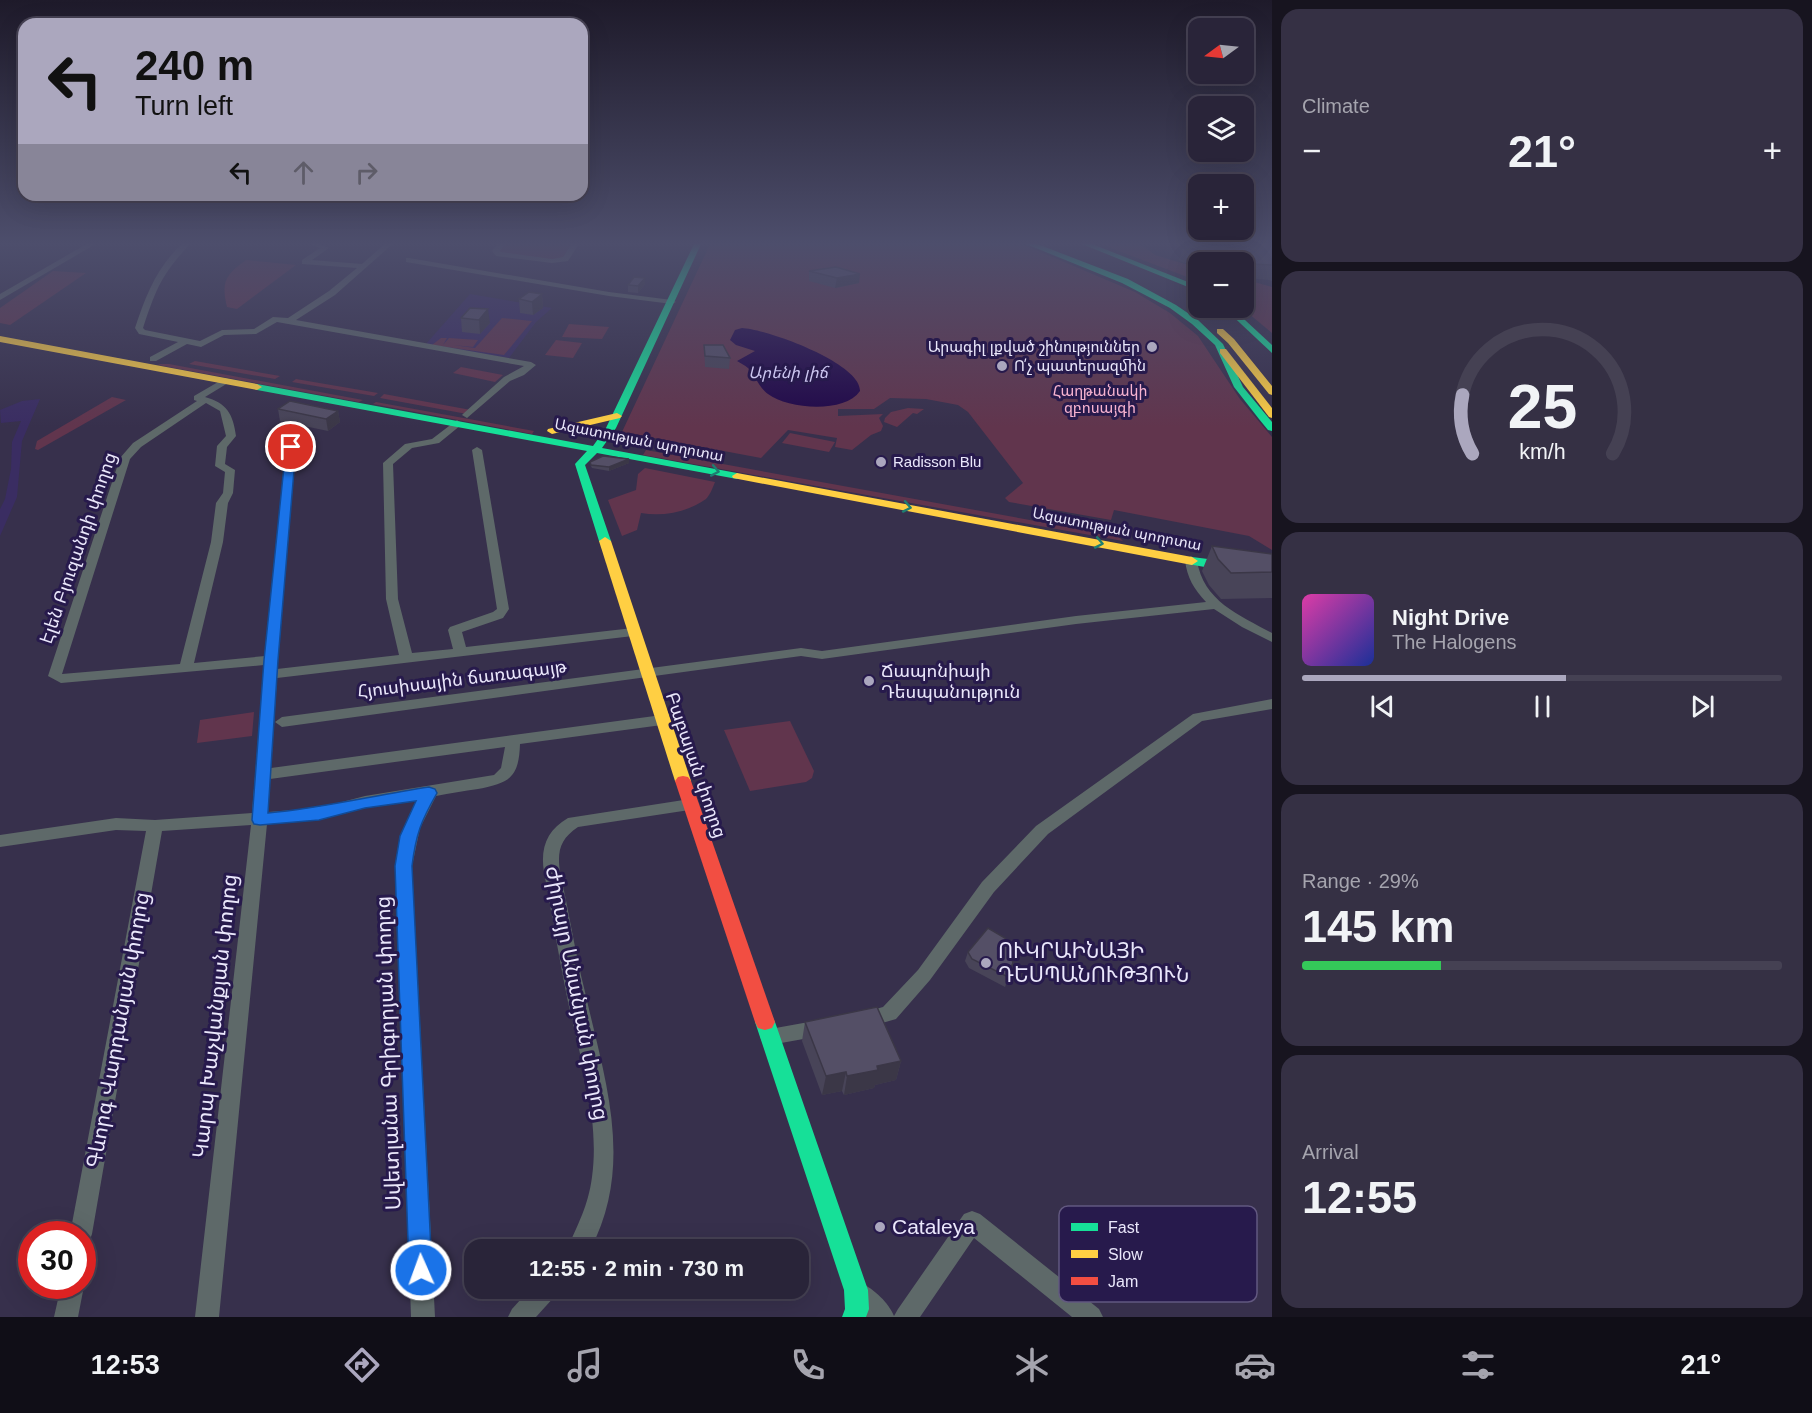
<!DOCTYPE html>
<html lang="en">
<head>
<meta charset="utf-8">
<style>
  :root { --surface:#292439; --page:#353044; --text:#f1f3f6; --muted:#a5a4ae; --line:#454153; --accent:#aba7be }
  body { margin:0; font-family:Arial,"Noto Sans Armenian",sans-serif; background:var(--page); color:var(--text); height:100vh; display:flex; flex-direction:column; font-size:22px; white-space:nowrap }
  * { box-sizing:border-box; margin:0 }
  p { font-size:20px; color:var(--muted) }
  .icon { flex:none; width:33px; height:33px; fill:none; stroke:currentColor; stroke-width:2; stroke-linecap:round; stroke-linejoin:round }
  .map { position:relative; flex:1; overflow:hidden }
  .drawer { display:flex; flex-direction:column; gap:9px; padding:9px; background:#17141f; width:540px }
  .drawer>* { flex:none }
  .banner { position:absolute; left:18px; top:18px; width:570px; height:183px; border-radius:18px; box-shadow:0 6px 24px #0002,0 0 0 2px var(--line); background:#aba7be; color:#111; overflow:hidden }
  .needle { width:39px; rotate:255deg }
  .fabs { position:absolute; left:1188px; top:18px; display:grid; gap:12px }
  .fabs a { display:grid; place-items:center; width:66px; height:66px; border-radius:12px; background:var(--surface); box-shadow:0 6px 24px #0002,0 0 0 2px var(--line); font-size:30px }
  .speed { position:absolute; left:18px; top:1221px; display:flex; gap:12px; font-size:30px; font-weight:700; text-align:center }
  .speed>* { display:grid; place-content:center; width:78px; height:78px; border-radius:50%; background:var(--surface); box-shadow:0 6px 24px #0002,0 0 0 2px var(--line); line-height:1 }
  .speed .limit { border:9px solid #d22; background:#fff; color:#111 }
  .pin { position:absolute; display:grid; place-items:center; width:51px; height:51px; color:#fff; margin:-26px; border:3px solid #fff; border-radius:50%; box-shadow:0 2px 6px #0007 }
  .me { position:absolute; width:66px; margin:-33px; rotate:358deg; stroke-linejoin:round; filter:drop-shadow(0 0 4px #0008) }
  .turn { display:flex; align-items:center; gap:21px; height:126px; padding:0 18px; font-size:27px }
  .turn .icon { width:78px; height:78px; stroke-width:2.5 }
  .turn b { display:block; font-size:42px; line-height:51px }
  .lanes { display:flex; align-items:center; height:57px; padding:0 18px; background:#0003; justify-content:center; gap:30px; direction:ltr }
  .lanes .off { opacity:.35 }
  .big { font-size:45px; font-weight:800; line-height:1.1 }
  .drawer .card { flex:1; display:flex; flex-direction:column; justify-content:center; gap:9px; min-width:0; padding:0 21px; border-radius:18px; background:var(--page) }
  .drawer .dial { align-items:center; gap:0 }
  .dial svg { height:156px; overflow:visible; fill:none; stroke:var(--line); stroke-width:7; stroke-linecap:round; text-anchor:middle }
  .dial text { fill:var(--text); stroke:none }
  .song { display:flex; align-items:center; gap:18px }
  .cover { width:72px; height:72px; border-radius:9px; background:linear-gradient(135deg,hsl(320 70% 55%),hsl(230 70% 35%)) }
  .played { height:6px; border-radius:3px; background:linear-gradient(90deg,var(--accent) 55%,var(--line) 55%) }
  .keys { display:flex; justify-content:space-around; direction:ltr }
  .heat { display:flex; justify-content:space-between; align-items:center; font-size:33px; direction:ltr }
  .charge { height:9px; border-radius:4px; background:linear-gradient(90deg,#34c759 29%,var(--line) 0) }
  .trip { position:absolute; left:464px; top:1239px; width:345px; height:60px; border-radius:18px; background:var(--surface); box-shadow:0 6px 24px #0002,0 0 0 2px var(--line); font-weight:800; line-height:60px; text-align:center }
  .menu { display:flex; height:96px; justify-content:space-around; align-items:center; background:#100e17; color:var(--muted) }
  .menu .icon { width:42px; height:42px }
  .menu .current { color:var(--accent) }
  .menu b { font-size:27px; color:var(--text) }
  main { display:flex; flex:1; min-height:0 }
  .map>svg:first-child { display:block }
</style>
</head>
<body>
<main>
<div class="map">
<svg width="1272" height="1317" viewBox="0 0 1272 1317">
  <rect width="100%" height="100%" fill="#37304c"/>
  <g fill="#3a2d62">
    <polygon points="470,294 552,308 536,322 509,358 425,345"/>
    <polygon points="40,399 22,441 17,497 0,536 0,509 5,499 11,469 12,442 21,421 1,423 0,410 22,401"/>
  </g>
  <g fill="#61354d">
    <polygon points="507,242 573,242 562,258 553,260 502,254 499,251"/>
    <polygon points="711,242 1017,242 1135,292 1170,313 1198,336 1240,399 1272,437 1272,550 1249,536 1114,510 1111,520 1009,502 1005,498 1023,483 968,412 958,405 926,399 890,398 874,409 838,409 838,416 883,414 879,418 883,426 881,431 871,435 852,450 835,447 837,438 788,430 761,458 622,432"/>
    <polygon points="1095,242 1133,242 1143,246 1155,255 1198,268 1198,281"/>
    <path d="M246,260l50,5 -59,44 -10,-2c-6,-25 -2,-32 19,-47z"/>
    <polygon points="53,271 86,273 10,325 0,323 0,308"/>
    <polygon points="1244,279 1272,287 1272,333 1242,308"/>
    <polygon points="502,318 532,321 504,355 432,345 441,338 447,338 443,345 449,338 478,340 473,347 453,345 475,348"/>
    <polygon points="569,324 609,327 602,339 562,337"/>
    <polygon points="556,340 582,343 573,358 545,355"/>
    <polygon points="195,361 280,376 275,379 189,364"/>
    <polygon points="160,364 169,364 363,400 359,402 158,365"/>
    <polygon points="461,367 503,375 495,382 453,373"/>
    <polygon points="296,379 378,393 374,396 292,382"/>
    <polygon points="384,394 471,410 467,414 380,398"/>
    <polygon points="112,397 126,400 38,450 35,449 37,441"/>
    <polygon points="376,402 534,431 532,434 373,404"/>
    <polygon points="908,408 924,409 917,414 913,413 897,427 884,422 885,418 891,412"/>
    <polygon points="790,433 835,442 829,452 782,443"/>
    <polygon points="646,450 1118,536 1123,541 643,455"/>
    <path d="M645,468l70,14c-2,5 -5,13 -9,17 -18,13 -43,18 -65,14l-4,17 -15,6 -14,-36 28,-10 2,-16z"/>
    <polygon points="254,712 252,736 197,743 200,720"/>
    <polygon points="790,721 814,771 812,778 806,782 750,791 724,730"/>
  </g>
  <path fill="#200648" d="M742,328c24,1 119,35 118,63 -16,23 -72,18 -92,3 -9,-6 -12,-18 -20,-26 -3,-3 -8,-5 -11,-7l18,-10 -19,-6 -6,-5 5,-10z"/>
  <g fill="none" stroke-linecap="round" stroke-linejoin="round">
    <g fill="#5e6969" fill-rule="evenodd">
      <polygon points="90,242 99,242 0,300 0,294"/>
      <path d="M184,242h8c-30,32 -35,44 -49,86l2,2 55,11 22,-11 32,-1 19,-12 15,1 41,-27 28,-23 -55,-4v-4l18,-12 -14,-6h10l13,6 -17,12 50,4 25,-22h8l-60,53 -39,25 235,42 5,3 -12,10 -14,6 -43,37 -5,-3 2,-2 40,-36 20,-11 -247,-44 -21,12 -32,1 -23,12 -14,-3 -31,17h-6v-4l28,-15 -39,-8 -4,-6c11,-33 22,-62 49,-86z"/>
      <polygon points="499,242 506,242 500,251 501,252 552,259 563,257 573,242 580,242 568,261 552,263 496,256 492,251"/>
      <polygon points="409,258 609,292 672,300 676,302 672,304 609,296 406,262 406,258"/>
      <path d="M225,378l3,1v4l-23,14c22,6 28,17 31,39l-9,11 -2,17 10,6 -2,23 -5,10 -5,39 -29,121 71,-7 21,-209 5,-3 5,3 -19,222 122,-14 -13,-56 -3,-136 22,-19 27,-5 25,-19 5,3 -1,2 -22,18 -27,5 -19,16 5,135 14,54 41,-4 -5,-19 2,-3 43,-15 4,-3 -25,-159 5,-3 5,3 27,159 -6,9 -41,14 4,15 167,-19 7,4 -7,4 -356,42 -6,90 391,-53 7,5 -7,5 -142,19c-1,34 -11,39 -42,45 -14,2 -28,4 -42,7l-16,32 -8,38 23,451h-24l-15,-451 8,-38 14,-29 -53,9 -46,12 -52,4 -48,493h-24l56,-492 -89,6 -70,403 -3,8 -7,3v-11h-12l76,-403 -30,-1 -116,17v-12l116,-17 39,2 97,-7 12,-148 -203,18 -13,-7 72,-218 13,-15 64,-42 -3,-1v-4zM206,403l14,8 6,25 -9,10 -2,20 10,6 -2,21 -7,10 -5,39 -31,122 -118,10 68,-215 11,-12zM505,747l-4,21 -7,7 -129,21 -46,12 -51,4 2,-33z"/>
      <path d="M1191,556l6,4c6,41 42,55 75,73v9l-30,-15 -28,-18 -138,15 -254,35 -21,-3 -519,71 -7,-5 7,-5 519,-69 21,3 254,-35 130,-14c-12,-13 -19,-24 -21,-42z"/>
      <polygon points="1272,699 1272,709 1202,721 1048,834 994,892 930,980 896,1019 865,1028 858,1026 855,1020 858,1014 883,1007 918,970 982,882 1036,826 1193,714"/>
      <path d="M690,799l6,2 2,4 -2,4 -118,18c-18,12 -21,24 -18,45 9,40 15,80 25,120 20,89 50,172 5,258h-23c11,-27 21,-43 25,-73 8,-58 -12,-120 -24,-175 -9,-44 -16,-87 -24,-130 -4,-24 3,-42 24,-54z"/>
      <polygon points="820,1020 827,1022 830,1028 827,1034 820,1036 770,1045 763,1043 760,1037 763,1031 770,1029"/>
      <path d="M972,1211l8,3 119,95 4,8h-31l-98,-79 -54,79h-54l-13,-14 -4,-8 4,-8 8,-4c13,6 28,20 33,33l4,-7 66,-95z"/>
      <polygon points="82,1284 84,1286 78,1317 54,1317 61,1286 82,1286"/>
      <polygon points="531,1288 558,1288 555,1296 536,1317 508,1317 512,1309"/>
    </g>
    <g fill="#16e098" fill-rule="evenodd">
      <polygon points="695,242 702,242 616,428 602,448 737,473 742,476 737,479 597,453 585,465 611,541 609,543 601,543 599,541 575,464 587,451 257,390 252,387 257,384 593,446 606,428"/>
      <polygon points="1021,242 1032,242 1128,279 1176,305 1198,320 1223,344 1243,387 1272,422 1272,431 1268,430 1259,419 1234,387 1215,345 1192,324 1170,308 1122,283"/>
      <polygon points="1077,242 1087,242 1198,286 1198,291"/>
      <polygon points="1224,308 1232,308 1272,345 1272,353"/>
      <polygon points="1192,557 1272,567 1272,575 1227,571 1188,564 1186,561"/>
      <polygon points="765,1014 772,1016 775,1022 868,1290 869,1309 866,1317 842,1317 845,1309 844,1290 755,1022 758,1016"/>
    </g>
    <g fill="#ffcf43" fill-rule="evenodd">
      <polygon points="1217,329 1223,329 1234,339 1272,386 1272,395 1269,394 1228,343 1217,333"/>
      <polygon points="0,336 257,384 262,387 257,390 0,342"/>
      <polygon points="1220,349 1226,349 1272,408 1272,418 1269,417 1220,353"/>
      <polygon points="617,413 622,416 620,418 552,434 547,431 548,429"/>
      <polygon points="737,473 1192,557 1198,561 1192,565 733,478 732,476"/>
      <polygon points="605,537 611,541 691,781 688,785 678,785 675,781 599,541"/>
    </g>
    <polygon fill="#f24e42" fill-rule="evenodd" points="683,776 688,777 691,781 775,1022 772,1028 765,1030 758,1028 755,1022 675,781 678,777"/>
  </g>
  <g fill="#484458">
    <polygon points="1237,242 1272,242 1272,281 1269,280 1244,278 1244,262 1198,262 1198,266 1179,261 1183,247 1205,243 1233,249 1247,246"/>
    <polygon points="809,271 859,283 835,288 809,281"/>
    <polygon points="645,278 645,284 638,293 628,292 628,285"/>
    <polygon points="542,294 543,308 533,315 520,313 519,299"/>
    <polygon points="470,308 490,323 480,334 462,332 461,318"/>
    <polygon points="704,345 730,358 729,369 705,367"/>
    <polygon points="278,409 338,411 340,422 328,431 280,421"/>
    <polygon points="629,459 629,463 609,471 592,468 591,466 590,462"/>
    <polygon points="1212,546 1272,554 1272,598 1221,599 1209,585 1202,571"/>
    <polygon points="968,952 1012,967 1010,978 1005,987 969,968 965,961"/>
    <polygon points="805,1022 901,1061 896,1080 875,1085 874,1088 844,1095 842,1091 822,1095 802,1041"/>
  </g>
  <g fill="#3b3747">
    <polygon points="860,274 859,283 835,288 837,278"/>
    <polygon points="645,278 645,284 638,293 638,286"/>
    <polygon points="542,294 543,308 533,315 532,302"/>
    <polygon points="488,309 490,323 480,334 479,320"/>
    <polygon points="338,411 340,422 328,431 326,419"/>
    <polygon points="629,459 629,463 609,471 609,467"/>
    <polygon points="1013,968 1010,978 1005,987 1008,977"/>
    <polygon points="901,1061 896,1080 875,1085 874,1088 844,1095 847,1076 877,1066"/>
    <polygon points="846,1072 842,1091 822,1095 826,1076"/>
  </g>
  <g fill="#544f66" stroke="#3b3747" stroke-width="1.5">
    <polygon points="1191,242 1204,242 1233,249 1269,242 1271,246 1272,246 1272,265 1250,264 1237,261 1240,259 1183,247"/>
    <polygon points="836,267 860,274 837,278 809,271"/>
    <polygon points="634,277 645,278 638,286 628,285"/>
    <polygon points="529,292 542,294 532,302 519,299"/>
    <polygon points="470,308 488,309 479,320 461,318"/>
    <polygon points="704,345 723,345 730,358 705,356"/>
    <polygon points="290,401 338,411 326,419 278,409"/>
    <polygon points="603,456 629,459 609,467 591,465 590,462"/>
    <polygon points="1212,546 1272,554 1272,572 1231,573 1218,559"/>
    <polygon points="988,928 1005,938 1013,963 1011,967 1013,968 1008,977 972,959 968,952"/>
    <polygon points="877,1007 901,1061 877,1066 878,1070 847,1076 846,1072 826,1076 805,1022"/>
  </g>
  <defs><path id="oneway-chevron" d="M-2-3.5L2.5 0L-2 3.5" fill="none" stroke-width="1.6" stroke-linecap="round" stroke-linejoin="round" transform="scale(1.5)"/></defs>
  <g stroke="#1e7d72">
    <use href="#oneway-chevron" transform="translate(715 471) rotate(11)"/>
    <use href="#oneway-chevron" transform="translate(907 507) rotate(11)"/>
    <use href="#oneway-chevron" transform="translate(1099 543) rotate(11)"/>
  </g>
  <linearGradient id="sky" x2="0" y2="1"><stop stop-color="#1e1a2a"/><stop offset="0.57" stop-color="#4d4e6c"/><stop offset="1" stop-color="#4d4e6c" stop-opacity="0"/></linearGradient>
  <rect width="1272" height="427" fill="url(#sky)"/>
  <path fill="#1a73e8" stroke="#114b97" stroke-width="1.5" d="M291,443l5,4 -18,213 -10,153c55,-5 107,-18 161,-26l6,2 2,4c-16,28 -21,41 -25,73l20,404 -3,8 -8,3 -8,-3 -4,-8 -14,-404 5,-30 16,-35 -51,7 -46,12 -59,5 -6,-1 -2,-4 12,-160 22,-213z"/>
  <g fill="#aba7be" stroke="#271a4c" stroke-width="2">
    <circle cx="1152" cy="347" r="6"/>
    <circle cx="1002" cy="366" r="6"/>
    <circle cx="881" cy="462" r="6"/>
    <circle cx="869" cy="681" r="6"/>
    <circle cx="986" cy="963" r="6"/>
    <circle cx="880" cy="1227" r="6"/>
  </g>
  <g text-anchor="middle" stroke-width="6" stroke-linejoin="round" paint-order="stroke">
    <g font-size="15" fill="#eae7fb" stroke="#271a4c" text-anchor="start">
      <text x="1140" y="352" text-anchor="end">Արագիլ լքված շինություններ</text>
      <text x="1014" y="371">Ո՛չ պատերազմին</text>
      <text x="893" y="467">Radisson Blu</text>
    </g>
    <g font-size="15" fill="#f7b3d0" stroke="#271a4c">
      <text x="1100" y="396">Հաղթանակի<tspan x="1100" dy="17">զբոսայգի</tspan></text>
    </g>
    <g font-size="15" fill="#eae7fb" stroke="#271a4c">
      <text transform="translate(639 440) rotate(11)" y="5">Ազատության պողոտա</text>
      <text transform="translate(1117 529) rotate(11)" y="5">Ազատության պողոտա</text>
    </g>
    <g font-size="16" font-style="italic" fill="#ccc6f0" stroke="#271a4c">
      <text x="788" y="378">Արենի լիճ</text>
    </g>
    <g font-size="18" fill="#eae7fb" stroke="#271a4c">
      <text transform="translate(78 548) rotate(-71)" y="6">Էլեն Բյուզանդի փողոց</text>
      <text transform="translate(462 679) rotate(-7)" y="6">Հյուսիսային ճառագայթ</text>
      <text transform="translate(696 765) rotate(71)" y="6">Բաբայան փողոց</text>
    </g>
    <g font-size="18" fill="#eae7fb" stroke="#271a4c" text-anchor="start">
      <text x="881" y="677">Ճապոնիայի<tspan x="881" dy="21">Դեսպանություն</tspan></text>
    </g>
    <g font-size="21" fill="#eae7fb" stroke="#271a4c" text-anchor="start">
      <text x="998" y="958">ՈՒԿՐԱԻՆԱՅԻ<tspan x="998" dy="24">ԴԵՍՊԱՆՈՒԹՅՈՒՆ</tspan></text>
      <text x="892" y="1234">Cataleya</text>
    </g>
    <g font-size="21" fill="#eae7fb" stroke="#271a4c">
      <text transform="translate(577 993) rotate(79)" y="7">Ժիրայր Անանյան փողոց</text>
      <text transform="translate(215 1016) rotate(-84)" y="7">Կարպ Խաչվանքյան փողոց</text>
      <text transform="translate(118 1030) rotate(-80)" y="7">Գևորգ Վարդանյան փողոց</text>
      <text transform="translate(388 1053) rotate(-92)" y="7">Սվետլանա Գրիգորյան փողոց</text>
    </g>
  </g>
  <rect x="1059" y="1206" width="198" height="96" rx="9" fill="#271a4c" stroke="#625880" stroke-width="1.5"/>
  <rect x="1071" y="1223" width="27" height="8" fill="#16e098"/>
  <rect x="1071" y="1250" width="27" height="8" fill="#ffcf43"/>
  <rect x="1071" y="1277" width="27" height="8" fill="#f24e42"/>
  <g font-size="16" fill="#eae7fb">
    <text x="1108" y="1233">Fast</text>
    <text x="1108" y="1260">Slow</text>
    <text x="1108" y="1287">Jam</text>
  </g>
</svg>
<div class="fabs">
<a><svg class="needle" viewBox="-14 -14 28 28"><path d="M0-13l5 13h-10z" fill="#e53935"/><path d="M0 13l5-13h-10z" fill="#a5a4ae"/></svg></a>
<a><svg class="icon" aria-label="layers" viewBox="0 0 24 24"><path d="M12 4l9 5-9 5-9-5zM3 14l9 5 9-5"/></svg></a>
<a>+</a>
<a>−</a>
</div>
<div class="speed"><div class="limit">30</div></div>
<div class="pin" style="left:291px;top:447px;background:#d93025"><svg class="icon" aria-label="arrive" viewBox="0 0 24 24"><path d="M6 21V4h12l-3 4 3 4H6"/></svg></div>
<svg class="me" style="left:421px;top:1270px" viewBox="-20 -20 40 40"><circle r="17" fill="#1a73e8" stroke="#fff" stroke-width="3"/><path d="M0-11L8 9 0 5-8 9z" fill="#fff"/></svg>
<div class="trip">12:55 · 2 min · 730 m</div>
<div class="banner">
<div class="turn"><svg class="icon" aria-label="left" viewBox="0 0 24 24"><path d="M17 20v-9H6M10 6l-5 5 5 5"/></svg><div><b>240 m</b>Turn left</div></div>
<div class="lanes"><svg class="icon" aria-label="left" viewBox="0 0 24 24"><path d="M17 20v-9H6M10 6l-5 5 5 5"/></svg><svg class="icon off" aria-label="ahead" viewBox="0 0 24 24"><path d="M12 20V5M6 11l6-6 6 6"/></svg><svg class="icon off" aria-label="right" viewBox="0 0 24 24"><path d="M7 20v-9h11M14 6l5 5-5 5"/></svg></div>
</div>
</div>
<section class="drawer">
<div class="card"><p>Climate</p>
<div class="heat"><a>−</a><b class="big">21°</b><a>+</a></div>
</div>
<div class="card dial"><svg viewBox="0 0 100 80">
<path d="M14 69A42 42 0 1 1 86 69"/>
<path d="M14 69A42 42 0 0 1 9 39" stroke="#aba7be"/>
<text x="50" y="56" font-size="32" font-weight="700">25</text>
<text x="50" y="72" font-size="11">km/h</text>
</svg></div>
<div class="card">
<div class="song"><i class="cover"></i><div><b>Night Drive</b><p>The Halogens</p></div></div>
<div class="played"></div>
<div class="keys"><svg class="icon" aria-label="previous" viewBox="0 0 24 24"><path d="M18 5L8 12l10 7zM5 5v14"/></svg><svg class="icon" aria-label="pause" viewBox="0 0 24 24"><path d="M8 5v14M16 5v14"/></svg><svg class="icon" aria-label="next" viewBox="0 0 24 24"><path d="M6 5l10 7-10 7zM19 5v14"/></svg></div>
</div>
<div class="card"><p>Range · 29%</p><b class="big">145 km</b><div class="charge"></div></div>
<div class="card"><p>Arrival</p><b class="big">12:55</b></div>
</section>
</main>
<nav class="menu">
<b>12:53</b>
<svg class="icon current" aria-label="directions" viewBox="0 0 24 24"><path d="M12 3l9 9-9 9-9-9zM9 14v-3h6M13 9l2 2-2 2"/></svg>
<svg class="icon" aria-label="music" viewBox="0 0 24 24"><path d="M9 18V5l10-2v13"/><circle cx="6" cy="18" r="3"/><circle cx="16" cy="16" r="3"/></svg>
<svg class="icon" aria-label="phone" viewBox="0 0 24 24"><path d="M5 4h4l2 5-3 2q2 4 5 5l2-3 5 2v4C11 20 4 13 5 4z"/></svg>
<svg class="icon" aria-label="climate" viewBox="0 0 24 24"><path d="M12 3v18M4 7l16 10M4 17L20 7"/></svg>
<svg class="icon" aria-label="car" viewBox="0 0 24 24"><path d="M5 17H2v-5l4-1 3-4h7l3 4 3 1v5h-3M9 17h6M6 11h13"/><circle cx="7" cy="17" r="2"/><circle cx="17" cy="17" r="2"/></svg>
<svg class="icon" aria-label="filters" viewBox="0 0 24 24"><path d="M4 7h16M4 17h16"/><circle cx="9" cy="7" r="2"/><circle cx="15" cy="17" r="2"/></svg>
<b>21°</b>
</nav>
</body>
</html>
